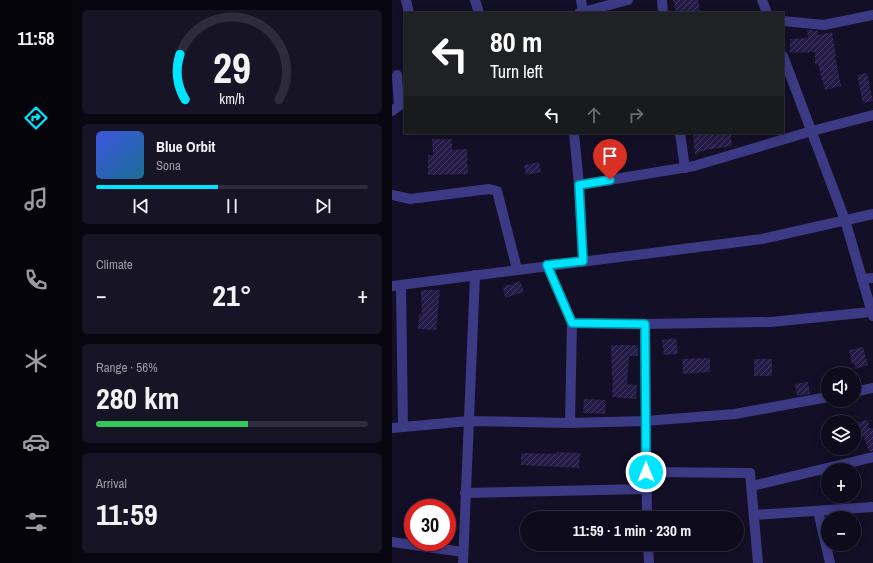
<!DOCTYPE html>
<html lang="en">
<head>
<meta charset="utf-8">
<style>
  :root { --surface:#0e0b1c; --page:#171425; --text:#f1f3f6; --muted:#9b9ba3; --line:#2e2b3b; --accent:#00e5ff }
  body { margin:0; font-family:"Archivo Narrow",sans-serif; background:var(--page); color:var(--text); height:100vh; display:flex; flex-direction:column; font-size:15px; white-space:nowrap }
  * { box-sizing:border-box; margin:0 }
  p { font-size:13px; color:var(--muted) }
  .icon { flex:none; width:22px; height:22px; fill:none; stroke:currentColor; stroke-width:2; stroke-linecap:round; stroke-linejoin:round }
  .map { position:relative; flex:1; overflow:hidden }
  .side { display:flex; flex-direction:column; gap:10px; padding:10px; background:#08060f; width:320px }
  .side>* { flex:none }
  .hud { position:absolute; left:12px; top:12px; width:380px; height:122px; border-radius:0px; box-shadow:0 2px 10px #0003,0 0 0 1px var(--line); background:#202124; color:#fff; overflow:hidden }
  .buttons { position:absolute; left:429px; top:367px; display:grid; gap:8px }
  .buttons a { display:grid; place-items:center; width:40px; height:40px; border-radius:50%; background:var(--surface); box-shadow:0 2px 10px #0003,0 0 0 1px var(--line); font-size:20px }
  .speed { position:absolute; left:12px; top:499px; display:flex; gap:8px; font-size:20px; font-weight:700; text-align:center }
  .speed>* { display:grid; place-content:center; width:52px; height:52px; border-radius:50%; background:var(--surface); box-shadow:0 2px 10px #0003,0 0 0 1px var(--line); line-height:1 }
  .speed .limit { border:6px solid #d22; background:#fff; color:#111 }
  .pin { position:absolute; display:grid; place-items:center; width:34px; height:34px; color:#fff; margin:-41px -17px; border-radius:50% 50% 50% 0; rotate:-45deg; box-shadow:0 0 4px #0007 }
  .pin .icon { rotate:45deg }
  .me { position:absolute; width:44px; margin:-22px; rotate:0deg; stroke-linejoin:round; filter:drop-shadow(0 0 3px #0008) }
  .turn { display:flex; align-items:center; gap:14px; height:84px; padding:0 20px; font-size:18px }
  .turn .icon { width:52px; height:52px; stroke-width:2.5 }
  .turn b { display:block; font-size:28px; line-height:34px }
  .lanes { display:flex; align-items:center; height:38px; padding:0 20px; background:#0003; justify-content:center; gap:20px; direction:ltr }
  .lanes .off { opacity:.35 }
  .big { font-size:30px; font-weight:700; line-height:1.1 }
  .side .widget { flex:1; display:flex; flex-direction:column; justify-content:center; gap:6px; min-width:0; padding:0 14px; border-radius:6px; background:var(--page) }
  .side .dial { align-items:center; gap:0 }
  .dial svg { height:104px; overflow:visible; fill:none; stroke:var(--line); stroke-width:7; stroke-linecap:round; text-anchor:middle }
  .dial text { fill:var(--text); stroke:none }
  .song { display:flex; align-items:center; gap:12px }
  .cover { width:48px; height:48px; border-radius:6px; background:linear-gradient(135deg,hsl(230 70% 55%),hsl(200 70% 35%)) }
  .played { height:4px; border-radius:2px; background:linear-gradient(90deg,var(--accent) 45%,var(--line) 45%) }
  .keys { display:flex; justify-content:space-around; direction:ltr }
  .heat { display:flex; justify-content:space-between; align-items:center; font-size:22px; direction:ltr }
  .charge { height:6px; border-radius:3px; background:linear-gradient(90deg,#34c759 56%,var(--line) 0) }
  .trip { position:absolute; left:128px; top:511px; width:224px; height:40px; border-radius:20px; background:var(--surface); box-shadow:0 2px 10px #0003,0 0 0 1px var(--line); font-weight:700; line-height:40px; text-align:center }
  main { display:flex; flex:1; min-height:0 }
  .tabs { display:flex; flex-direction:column; width:72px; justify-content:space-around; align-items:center; background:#06040b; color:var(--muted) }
  .tabs .icon { width:28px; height:28px }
  .tabs .selected { color:var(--accent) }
  .tabs b { font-size:18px; color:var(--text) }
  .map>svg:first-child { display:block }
</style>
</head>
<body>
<main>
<nav class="tabs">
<b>11:58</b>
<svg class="icon selected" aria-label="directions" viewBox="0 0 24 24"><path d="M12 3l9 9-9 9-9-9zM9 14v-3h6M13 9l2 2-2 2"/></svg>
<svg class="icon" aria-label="music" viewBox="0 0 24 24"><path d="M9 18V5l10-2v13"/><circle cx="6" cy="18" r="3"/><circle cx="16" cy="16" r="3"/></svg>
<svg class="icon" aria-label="phone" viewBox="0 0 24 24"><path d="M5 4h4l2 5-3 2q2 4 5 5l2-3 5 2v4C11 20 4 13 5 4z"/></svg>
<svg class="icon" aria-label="climate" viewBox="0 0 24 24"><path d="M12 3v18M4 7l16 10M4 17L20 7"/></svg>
<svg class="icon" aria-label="car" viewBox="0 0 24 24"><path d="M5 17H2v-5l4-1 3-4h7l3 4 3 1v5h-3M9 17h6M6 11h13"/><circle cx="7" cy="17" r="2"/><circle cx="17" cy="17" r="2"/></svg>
<svg class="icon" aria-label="filters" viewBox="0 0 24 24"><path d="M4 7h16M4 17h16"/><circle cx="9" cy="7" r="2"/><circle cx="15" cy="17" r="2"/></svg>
</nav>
<section class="side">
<div class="widget dial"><svg viewBox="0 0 100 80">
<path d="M14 69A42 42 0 1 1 86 69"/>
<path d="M14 69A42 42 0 0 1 10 34" stroke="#00e5ff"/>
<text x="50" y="56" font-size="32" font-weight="700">29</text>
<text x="50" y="72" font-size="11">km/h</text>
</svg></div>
<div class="widget">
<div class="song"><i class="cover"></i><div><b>Blue Orbit</b><p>Sona</p></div></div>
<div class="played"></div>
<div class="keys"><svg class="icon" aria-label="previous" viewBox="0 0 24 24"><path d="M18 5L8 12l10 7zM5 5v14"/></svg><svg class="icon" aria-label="pause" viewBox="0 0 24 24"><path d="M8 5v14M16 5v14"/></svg><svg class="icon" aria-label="next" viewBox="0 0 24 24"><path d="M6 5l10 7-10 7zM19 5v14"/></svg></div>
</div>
<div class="widget"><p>Climate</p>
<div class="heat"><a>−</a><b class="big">21°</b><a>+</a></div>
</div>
<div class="widget"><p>Range · 56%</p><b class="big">280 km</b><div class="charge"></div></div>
<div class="widget"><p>Arrival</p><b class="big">11:59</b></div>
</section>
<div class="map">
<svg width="481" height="563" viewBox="0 0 481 563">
  <defs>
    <pattern id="building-hatch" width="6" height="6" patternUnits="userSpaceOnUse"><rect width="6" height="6" fill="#241b47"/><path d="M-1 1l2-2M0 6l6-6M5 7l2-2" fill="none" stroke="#433b63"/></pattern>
  </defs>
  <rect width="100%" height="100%" fill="#130f26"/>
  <g fill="url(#building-hatch)">
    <polygon points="281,0 306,0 308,13 284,13"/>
    <polygon points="415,30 426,31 426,35 440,32 444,56 443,56 449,86 433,90 426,64 423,65 423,52 398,53 398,39 416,38"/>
    <polygon points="475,73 481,101 471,103 465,75"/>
    <polygon points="301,133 339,133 340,146 313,150 303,155"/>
    <polygon points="40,139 60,139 60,150 75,149 76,174 36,175 36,155 41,155"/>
    <polygon points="147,162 149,172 134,175 132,165"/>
    <polygon points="128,281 132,292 113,298 111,287"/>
    <polygon points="29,290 48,290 44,330 26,329 27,314 30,315"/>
    <polygon points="284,338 286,354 272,355 270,340"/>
    <polygon points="219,345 246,345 246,356 237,356 235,384 245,385 244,399 220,397 221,376 220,376"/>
    <polygon points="471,347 476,365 463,369 463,364 460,364 457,350"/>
    <polygon points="318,358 318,372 291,374 290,359"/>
    <rect x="362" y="359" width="18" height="17"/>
    <polygon points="416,382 418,394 405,396 403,384"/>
    <polygon points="192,399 214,400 213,414 191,413"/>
    <polygon points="476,420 477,428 481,428 481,451 477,451 471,436 469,437 466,422"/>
    <polygon points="165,452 188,453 187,468 129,465 129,453 165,454"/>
  </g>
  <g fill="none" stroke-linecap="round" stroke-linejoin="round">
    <g stroke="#3d3a85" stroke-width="10">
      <polyline points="14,0 17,13"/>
      <polyline points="83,0 87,13"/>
      <polyline points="189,0 191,12"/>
      <polyline points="270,0 271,13"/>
      <polyline points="370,0 375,13"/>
      <polyline points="187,13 236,0"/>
      <polyline points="391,21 432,25 481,15"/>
      <polyline points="391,56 453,220 481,316"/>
      <polyline points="0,111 7,106 5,75"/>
      <polyline points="182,133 187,185 191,261"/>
      <polyline points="288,133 293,168"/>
      <polyline points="187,185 302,166 420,131 481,115"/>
      <polyline points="0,195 18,199 97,189 105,191 125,269"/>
      <polyline points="155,265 180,323 178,423"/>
      <polyline points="470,279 481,278"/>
      <polyline points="9,285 11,427"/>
      <polyline points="0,286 370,239 481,214"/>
      <polyline points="180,323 253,324 379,322 479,312"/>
      <polyline points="253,324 255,518"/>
      <polyline points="462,392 481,388"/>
      <polyline points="0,428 77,421 178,423 253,421 343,414 436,397"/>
      <polyline points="254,472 358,473 366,563"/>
      <polyline points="360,486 481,457"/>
      <polyline points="73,493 254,489"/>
      <polyline points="426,511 438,563"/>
      <polyline points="362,515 481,507"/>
      <polyline points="0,542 71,552"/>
      <polyline points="256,544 257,563"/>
      <polyline points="71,563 83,275"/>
    </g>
  </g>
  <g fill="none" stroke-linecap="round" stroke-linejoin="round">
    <g stroke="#0095a6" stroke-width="10">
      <polyline id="route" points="218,180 187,185 191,261 155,265 180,323 253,324 254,472"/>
    </g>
    <use href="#route" stroke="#00e5ff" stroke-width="7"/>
  </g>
</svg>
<div class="buttons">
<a><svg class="icon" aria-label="sound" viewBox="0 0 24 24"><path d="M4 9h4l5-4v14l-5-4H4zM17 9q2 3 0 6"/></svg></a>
<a><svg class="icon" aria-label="layers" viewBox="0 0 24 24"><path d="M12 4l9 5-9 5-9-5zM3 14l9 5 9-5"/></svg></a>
<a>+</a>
<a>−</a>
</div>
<div class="speed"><div class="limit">30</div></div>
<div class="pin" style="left:218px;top:180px;background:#d93025"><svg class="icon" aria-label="arrive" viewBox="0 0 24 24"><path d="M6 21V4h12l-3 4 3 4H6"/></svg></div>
<svg class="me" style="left:254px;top:472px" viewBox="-20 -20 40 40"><circle r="17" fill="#00e5ff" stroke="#fff" stroke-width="3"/><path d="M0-11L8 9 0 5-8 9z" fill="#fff"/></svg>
<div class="trip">11:59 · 1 min · 230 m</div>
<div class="hud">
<div class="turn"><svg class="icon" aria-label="left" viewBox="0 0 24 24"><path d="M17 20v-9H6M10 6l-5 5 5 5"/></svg><div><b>80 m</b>Turn left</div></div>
<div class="lanes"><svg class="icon" aria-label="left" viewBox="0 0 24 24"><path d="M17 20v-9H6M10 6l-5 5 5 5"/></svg><svg class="icon off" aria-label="ahead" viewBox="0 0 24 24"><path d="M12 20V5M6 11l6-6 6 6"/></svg><svg class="icon off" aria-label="right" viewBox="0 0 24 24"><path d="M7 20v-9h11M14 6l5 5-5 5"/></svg></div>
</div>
</div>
</main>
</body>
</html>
